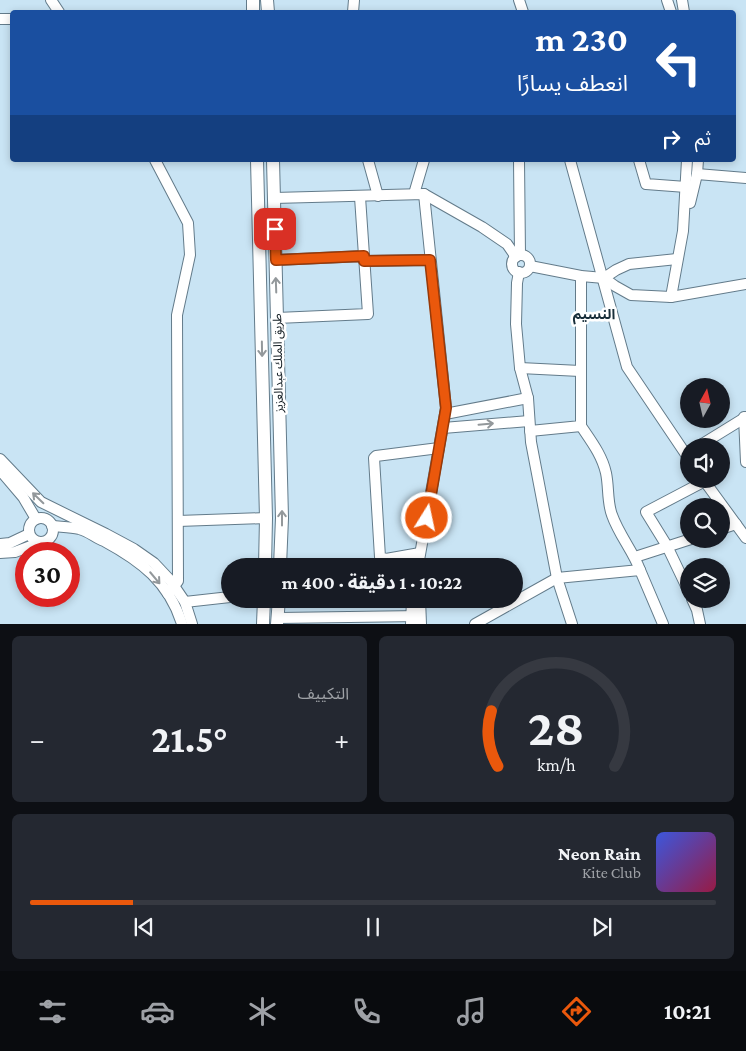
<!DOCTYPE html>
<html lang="ar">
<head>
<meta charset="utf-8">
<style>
  :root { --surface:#171b24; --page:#242831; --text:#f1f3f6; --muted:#9ea1a6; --line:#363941; --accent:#ea580c }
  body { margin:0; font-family:"Crimson Pro","Noto Sans Arabic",serif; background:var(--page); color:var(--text); direction:rtl; height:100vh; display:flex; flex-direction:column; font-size:19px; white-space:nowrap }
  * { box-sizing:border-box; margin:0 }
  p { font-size:16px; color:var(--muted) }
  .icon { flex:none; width:28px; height:28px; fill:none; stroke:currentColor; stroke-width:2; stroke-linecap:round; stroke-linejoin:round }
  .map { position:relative; height:624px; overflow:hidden; direction:ltr }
  .side { display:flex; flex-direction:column; gap:12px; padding:12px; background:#0d0f14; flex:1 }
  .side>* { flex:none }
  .banner { position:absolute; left:10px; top:10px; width:726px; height:152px; border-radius:5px; box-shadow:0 2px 8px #0003; direction:rtl; background:#1a4fa0; color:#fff; overflow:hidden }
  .needle { width:32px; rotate:8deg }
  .tools { position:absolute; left:680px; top:378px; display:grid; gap:10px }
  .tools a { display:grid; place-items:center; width:50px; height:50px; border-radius:50%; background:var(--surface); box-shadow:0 2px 8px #0003; font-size:25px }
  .speed { position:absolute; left:15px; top:542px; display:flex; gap:10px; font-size:25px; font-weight:700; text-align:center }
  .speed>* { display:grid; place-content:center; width:65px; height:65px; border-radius:50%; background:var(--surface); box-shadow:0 2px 8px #0003; line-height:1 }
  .speed .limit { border:8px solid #d22; background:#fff; color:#111 }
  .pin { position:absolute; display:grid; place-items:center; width:42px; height:42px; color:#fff; margin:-21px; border-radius:10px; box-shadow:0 2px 8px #0006 }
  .me { position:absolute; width:55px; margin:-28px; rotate:10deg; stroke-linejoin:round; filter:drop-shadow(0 0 4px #0008) }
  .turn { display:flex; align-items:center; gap:18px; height:105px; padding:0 25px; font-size:22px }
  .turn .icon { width:65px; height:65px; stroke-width:2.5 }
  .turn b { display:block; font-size:35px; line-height:42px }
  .then { display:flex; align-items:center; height:48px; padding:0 25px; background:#0003; gap:10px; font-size:19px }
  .big { font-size:38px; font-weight:700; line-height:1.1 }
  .side .widget { flex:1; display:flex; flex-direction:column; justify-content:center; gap:8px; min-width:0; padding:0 18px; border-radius:8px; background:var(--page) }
  .side .dial { align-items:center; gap:0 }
  .dial svg { height:130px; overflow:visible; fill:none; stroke:var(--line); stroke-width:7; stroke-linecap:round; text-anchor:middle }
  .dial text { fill:var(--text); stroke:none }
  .song { display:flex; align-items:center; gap:15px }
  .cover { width:60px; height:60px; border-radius:8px; background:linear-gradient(135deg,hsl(230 70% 55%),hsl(340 70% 35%)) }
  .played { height:5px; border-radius:2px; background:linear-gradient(90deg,var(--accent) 15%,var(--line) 15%) }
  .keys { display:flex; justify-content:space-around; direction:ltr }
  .heat { display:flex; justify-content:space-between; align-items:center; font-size:28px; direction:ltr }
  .side .tiles { flex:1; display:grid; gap:12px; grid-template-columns:1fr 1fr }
  .widget:last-child { grid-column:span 2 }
  .trip { position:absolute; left:221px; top:558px; width:302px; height:50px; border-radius:25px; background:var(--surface); box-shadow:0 2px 8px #0003; font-weight:700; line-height:50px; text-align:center; direction:rtl }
  .tab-bar { display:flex; height:80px; justify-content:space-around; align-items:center; background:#090b0e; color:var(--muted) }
  .tab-bar .icon { width:35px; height:35px }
  .tab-bar .active { color:var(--accent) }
  .tab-bar b { font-size:22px; color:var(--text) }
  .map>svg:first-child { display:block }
</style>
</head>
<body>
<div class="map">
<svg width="746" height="624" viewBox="0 0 746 624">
  <rect width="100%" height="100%" fill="#c9e4f4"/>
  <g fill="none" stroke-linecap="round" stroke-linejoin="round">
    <g stroke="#637b8a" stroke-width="12">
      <g id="minor">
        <polyline points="51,0 59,12"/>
        <polyline points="519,0 523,12"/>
        <polyline points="667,0 671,12"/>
        <polyline points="682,0 684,12"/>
        <polyline points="353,12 354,0"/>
        <polyline points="0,19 12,19"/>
        <polyline points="155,160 188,223 190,255 177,315 178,581 168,594"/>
        <polyline points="368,160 378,196"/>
        <polyline points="519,160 520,255"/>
        <polyline points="570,160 627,367 689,459"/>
        <polyline points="639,160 646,184 686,187"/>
        <polyline points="697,174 746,178"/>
        <polyline points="414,194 424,160"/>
        <polyline points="274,198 424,194 482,227 507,244 516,257"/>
        <polyline points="690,203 697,174 698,160"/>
        <circle cx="521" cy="264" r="9"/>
        <polyline points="276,260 364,256"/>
        <polyline points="364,261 430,260"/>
        <polyline points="530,266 581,276 604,278 615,286 631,295 671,297 746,284"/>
        <polyline points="519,272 517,283 516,324 520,368 528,398 531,442 557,578 572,624"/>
        <polyline points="604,278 616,270 629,264 677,259"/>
        <polyline points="671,297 683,231 687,160"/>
        <polyline points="277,318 368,314 360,197"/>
        <polyline points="520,368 580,371"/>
        <polyline points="445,414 528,398"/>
        <polyline points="744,417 746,462"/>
        <path d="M581,426c10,15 21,29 25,47 3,14 1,29 6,42 7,20 21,36 28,55"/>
        <polyline points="443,428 529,421"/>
        <polyline points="530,431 581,426 581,276"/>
        <polyline points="699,446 746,417"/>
        <polyline points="0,459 41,502 106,534 134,549 154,563 170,580 185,602 192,624"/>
        <polyline points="0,470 23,497 36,519"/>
        <polyline points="703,479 746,538"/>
        <circle cx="41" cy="530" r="12"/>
        <polyline points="178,521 266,518"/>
        <path d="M52,526c9,1 19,1 27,3 9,2 17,9 25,12 37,20 65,41 78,83"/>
        <polyline points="721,529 736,524"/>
        <polyline points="0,544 10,543 29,534"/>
        <polyline points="0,553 15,552 39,543"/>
        <polyline points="420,553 386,559 380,557 374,458 376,456 439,448"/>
        <polyline points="635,557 691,539"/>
        <polyline points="418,566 446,408 424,194"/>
        <polyline points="689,592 667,546 646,512 705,481"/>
        <polyline points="420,599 421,624"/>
        <polyline points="692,599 697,610 700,624"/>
        <polyline points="185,602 230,597"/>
        <polyline points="278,618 420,616"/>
        <polyline points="411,624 412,599"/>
        <polyline points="475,624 557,578 640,570 663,624"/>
      </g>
    </g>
    <g stroke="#637b8a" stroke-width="14">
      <g id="major">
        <polyline points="253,0 253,12"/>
        <polyline points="267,0 268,12"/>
        <polyline points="257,160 266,518 265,566"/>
        <polyline points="273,160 282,518 280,566"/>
        <polyline points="263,624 264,599"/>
        <polyline points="277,624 279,599"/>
      </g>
    </g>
    <use href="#minor" stroke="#fff" stroke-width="10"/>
    <use href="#major" stroke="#fff" stroke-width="12"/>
  </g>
  <defs><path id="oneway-shaft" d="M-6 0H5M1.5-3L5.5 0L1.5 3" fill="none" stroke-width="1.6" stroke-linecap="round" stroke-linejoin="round" transform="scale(1.25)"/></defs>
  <g stroke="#93989b">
    <use href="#oneway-shaft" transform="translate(276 285) rotate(-92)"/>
    <use href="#oneway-shaft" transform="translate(262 349) rotate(89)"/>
    <use href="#oneway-shaft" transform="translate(486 424) rotate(-5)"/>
    <use href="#oneway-shaft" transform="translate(38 498) rotate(-136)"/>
    <use href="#oneway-shaft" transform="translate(282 518) rotate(-90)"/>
    <use href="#oneway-shaft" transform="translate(155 578) rotate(50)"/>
  </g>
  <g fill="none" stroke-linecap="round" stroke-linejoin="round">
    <g stroke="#983908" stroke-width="12">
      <polyline id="route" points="275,229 276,260 364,256 364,261 430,260 446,408 427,518"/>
    </g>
    <use href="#route" stroke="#ea580c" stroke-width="9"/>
  </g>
  <g text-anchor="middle" stroke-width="5" stroke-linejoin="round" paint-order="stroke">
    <g font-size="12" fill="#101a20" stroke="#fff">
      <text transform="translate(278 363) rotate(-91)" y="4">طريق الملك عبدالعزيز</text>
    </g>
    <g font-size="14" font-weight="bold" fill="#182e3a" stroke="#fff">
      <text x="594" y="319">النسيم</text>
    </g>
  </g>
</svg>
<div class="tools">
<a><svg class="needle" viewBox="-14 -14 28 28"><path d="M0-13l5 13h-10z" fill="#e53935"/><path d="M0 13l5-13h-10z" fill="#9ea1a6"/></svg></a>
<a><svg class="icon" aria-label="sound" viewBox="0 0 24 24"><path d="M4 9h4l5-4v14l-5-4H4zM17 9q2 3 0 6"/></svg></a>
<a><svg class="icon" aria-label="search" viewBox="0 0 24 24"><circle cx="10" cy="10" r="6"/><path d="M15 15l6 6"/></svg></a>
<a><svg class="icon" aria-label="layers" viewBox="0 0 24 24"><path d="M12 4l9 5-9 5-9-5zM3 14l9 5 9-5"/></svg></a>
</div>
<div class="speed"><div class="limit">30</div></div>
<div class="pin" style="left:275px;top:229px;background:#d93025"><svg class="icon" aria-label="arrive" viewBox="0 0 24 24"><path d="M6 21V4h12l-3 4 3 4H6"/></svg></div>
<svg class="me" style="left:427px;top:518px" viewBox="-20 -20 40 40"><circle r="17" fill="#ea580c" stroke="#fff" stroke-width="3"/><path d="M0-11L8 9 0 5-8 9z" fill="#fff"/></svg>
<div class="trip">10:22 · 1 دقيقة · 400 m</div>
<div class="banner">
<div class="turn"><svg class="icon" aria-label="left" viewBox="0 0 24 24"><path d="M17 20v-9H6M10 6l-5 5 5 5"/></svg><div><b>230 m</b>انعطف يسارًا</div></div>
<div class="then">ثم<svg class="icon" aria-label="right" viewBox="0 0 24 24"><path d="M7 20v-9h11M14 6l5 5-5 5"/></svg></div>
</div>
</div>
<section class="side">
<div class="tiles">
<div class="widget dial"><svg viewBox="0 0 100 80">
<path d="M14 69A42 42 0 1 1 86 69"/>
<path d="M14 69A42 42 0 0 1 10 35" stroke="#ea580c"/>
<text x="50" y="56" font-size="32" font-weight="700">28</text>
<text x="50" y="72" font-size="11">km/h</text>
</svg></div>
<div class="widget"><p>التكييف</p>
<div class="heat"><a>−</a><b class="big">21.5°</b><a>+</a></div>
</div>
<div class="widget">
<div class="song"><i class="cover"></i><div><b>Neon Rain</b><p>Kite Club</p></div></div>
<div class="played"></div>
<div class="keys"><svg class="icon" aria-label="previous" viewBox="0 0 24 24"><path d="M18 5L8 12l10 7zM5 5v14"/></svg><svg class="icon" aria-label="pause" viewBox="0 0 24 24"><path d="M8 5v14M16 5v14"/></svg><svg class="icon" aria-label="next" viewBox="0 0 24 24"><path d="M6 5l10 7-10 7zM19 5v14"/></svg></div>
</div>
</div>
</section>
<nav class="tab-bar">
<b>10:21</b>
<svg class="icon active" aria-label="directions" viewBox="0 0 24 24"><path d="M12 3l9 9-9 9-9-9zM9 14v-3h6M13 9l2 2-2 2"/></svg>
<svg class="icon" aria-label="music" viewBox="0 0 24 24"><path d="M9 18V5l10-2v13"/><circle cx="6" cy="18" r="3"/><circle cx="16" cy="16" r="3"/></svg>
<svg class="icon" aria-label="phone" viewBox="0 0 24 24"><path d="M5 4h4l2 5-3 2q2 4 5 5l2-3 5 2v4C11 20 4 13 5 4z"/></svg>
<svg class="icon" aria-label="climate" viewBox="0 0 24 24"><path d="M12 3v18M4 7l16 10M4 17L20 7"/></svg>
<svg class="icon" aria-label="car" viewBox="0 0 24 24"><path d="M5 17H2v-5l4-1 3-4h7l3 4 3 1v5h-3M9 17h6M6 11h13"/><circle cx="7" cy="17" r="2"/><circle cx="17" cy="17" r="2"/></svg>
<svg class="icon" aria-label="filters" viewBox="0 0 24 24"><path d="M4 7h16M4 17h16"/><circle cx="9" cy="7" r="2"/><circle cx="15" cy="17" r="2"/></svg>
</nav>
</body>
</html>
